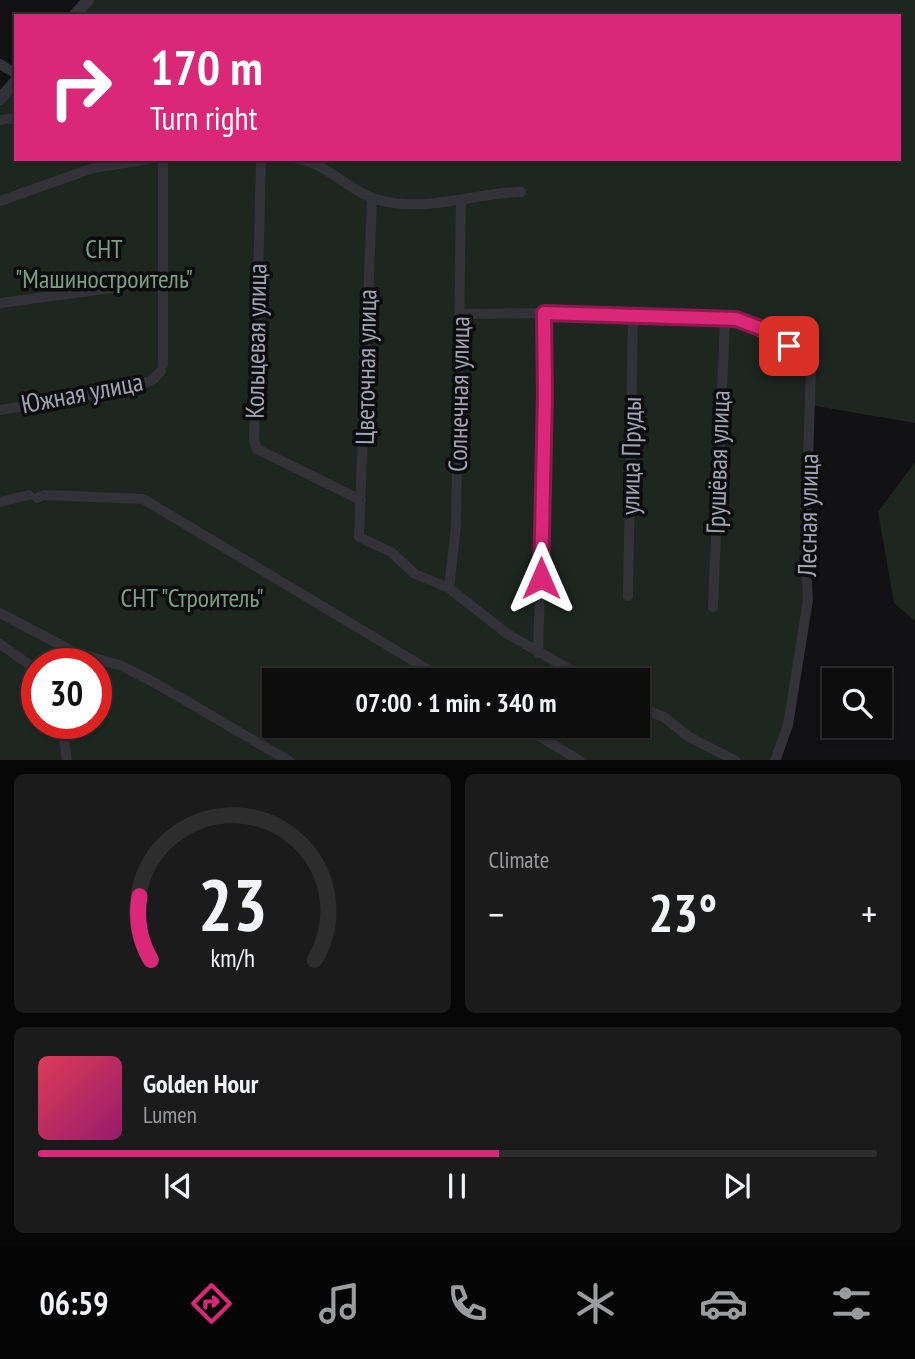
<!DOCTYPE html>
<html lang="en">
<head>
<meta charset="utf-8">
<style>
  :root { --surface:#0e0d0e; --page:#1c1b1c; --text:#f1f3f6; --muted:#9b9c9e; --line:#2e2d2e; --accent:#db2777 }
  body { margin:0; font-family:"PT Sans Narrow",sans-serif; background:var(--page); color:var(--text); height:100vh; display:flex; flex-direction:column; font-size:26px; white-space:nowrap }
  * { box-sizing:border-box; margin:0 }
  p { font-size:23px; color:var(--muted) }
  .icon { flex:none; width:38px; height:38px; fill:none; stroke:currentColor; stroke-width:2; stroke-linecap:round; stroke-linejoin:round }
  .map { position:relative; height:760px; overflow:hidden }
  .panel { display:flex; flex-direction:column; gap:14px; padding:14px; background:#080708; flex:1 }
  .panel>* { flex:none }
  .hud { position:absolute; left:14px; top:14px; width:887px; height:147px; border-radius:0px; box-shadow:0 2px 5px #0004,0 0 0 2px var(--line); background:#db2777; color:#fff; overflow:hidden }
  .controls { position:absolute; left:822px; top:668px; display:grid; gap:14px }
  .controls a { display:grid; place-items:center; width:70px; height:70px; border-radius:0px; background:var(--surface); box-shadow:0 2px 5px #0004,0 0 0 2px var(--line); font-size:35px }
  .speed { position:absolute; left:21px; top:648px; display:flex; gap:14px; font-size:35px; font-weight:700; text-align:center }
  .speed>* { display:grid; place-content:center; width:91px; height:91px; border-radius:50%; background:var(--surface); box-shadow:0 2px 5px #0004,0 0 0 2px var(--line); line-height:1 }
  .speed .limit { border:10px solid #d22; background:#fff; color:#111 }
  .pin { position:absolute; display:grid; place-items:center; width:60px; height:60px; color:#fff; margin:-30px; border-radius:14px; box-shadow:0 4px 10px #0006 }
  .me { position:absolute; width:77px; margin:-38px; rotate:0deg; stroke-linejoin:round; filter:drop-shadow(0 0 5px #0008) }
  .turn { display:flex; align-items:center; gap:24px; height:147px; padding:0 21px; font-size:32px }
  .turn .icon { width:91px; height:91px; stroke-width:2.5 }
  .turn b { display:block; font-size:49px; line-height:60px }
  .big { font-size:52px; font-weight:600; line-height:1.1 }
  .panel .card { flex:1; display:flex; flex-direction:column; justify-content:center; gap:10px; min-width:0; padding:0 24px; border-radius:10px; background:var(--page) }
  .panel .dial { align-items:center; gap:0 }
  .dial svg { height:182px; overflow:visible; fill:none; stroke:var(--line); stroke-width:7; stroke-linecap:round; text-anchor:middle }
  .dial text { fill:var(--text); stroke:none }
  .song { display:flex; align-items:center; gap:21px }
  .cover { width:84px; height:84px; border-radius:10px; background:linear-gradient(135deg,hsl(350 70% 55%),hsl(320 70% 35%)) }
  .played { height:7px; border-radius:4px; background:linear-gradient(90deg,var(--accent) 55%,var(--line) 55%) }
  .keys { display:flex; justify-content:space-around; direction:ltr }
  .heat { display:flex; justify-content:space-between; align-items:center; font-size:38px; direction:ltr }
  .panel .tiles { flex:1; display:grid; gap:14px; grid-template-columns:1fr 1fr }
  .card:last-child { grid-column:span 2 }
  .trip { position:absolute; left:262px; top:668px; width:388px; height:70px; border-radius:0px; background:var(--surface); box-shadow:0 2px 5px #0004,0 0 0 2px var(--line); font-weight:600; line-height:70px; text-align:center }
  .tabs { display:flex; height:112px; justify-content:space-around; align-items:center; background:#060506; color:var(--muted) }
  .tabs .icon { width:49px; height:49px }
  .tabs .selected { color:var(--accent) }
  .tabs b { font-size:32px; color:var(--text) }
  .map>svg:first-child { display:block }
</style>
</head>
<body>
<div class="map">
<svg width="915" height="761" viewBox="0 0 915 761">
  <rect width="100%" height="100%" fill="#121113"/>
  <g fill="#1e2620" fill-rule="evenodd">
    <path d="M88,0h827v423l-105,-18 -2,195 -11,79 -22,81 -775,1v-662l16,-18v78h884v-143h-826zM37,663h59v60h-59zM275,681h364v45h-364z"/>
    <polygon points="915,462 915,621 894,603 878,512"/>
  </g>
  <g fill="none" stroke-linecap="round" stroke-linejoin="round">
    <g stroke="#333238" stroke-width="10">
      <polyline points="0,64 16,74"/>
      <polyline points="0,120 16,118"/>
      <polyline points="163,159 163,364"/>
      <polyline points="261,159 254,441 257,449 361,500"/>
      <path d="M297,159c30,4 51,31 78,40 49,15 97,-6 146,-7"/>
      <polyline points="372,198 359,537 391,552 415,574 449,588 506,633 590,681"/>
      <polyline points="0,201 93,168 149,159"/>
      <polyline points="0,303 164,281"/>
      <path d="M460,314l84,-1 192,6c30,12 52,27 75,50l-6,179 3,52 -20,125 -13,36"/>
      <polyline points="0,410 135,387 154,379 161,371"/>
      <polyline points="37,498 44,495 143,499 447,681"/>
      <polyline points="0,502 29,495"/>
      <polyline points="449,588 456,526 461,201"/>
      <polyline points="628,596 633,316"/>
      <polyline points="713,607 725,318"/>
      <polyline points="0,613 74,652 122,666 157,684 289,761"/>
      <polyline points="0,644 37,670"/>
      <polyline points="538,653 546,394 544,313"/>
      <polyline points="639,707 664,717 689,737 736,761"/>
      <polyline points="62,723 67,761"/>
      <polyline points="523,726 580,761"/>
    </g>
    <g stroke="#333238" stroke-width="12">
      <polyline points="74,16 88,0"/>
      <polyline points="0,99 16,81"/>
    </g>
  </g>
  <g fill="none" stroke-linecap="round" stroke-linejoin="round">
    <g stroke="#8e194d" stroke-width="18">
      <polyline id="route" points="541,578 545,394 544,313 736,319 760,328 789,346"/>
    </g>
    <use href="#route" stroke="#db2777" stroke-width="12"/>
  </g>
  <g text-anchor="middle" stroke-width="7" stroke-linejoin="round" paint-order="stroke">
    <g font-size="26" fill="#799f84" stroke="#0d0c0e">
      <text x="104" y="258">СНТ<tspan x="104" dy="30">"Машиностроитель"</tspan></text>
      <text x="192" y="607">СНТ "Строитель"</text>
    </g>
    <g font-size="26" fill="#a2a4b4" stroke="#0d0c0e">
      <text transform="translate(256 341) rotate(-89)" y="9">Кольцевая улица</text>
      <text transform="translate(366 367) rotate(-89)" y="9">Цветочная улица</text>
      <text transform="translate(82 393) rotate(-11)" y="9">Южная улица</text>
      <text transform="translate(459 394) rotate(-89)" y="9">Солнечная улица</text>
      <text transform="translate(631 456) rotate(-89)" y="9">улица Пруды</text>
      <text transform="translate(718 462) rotate(-88)" y="9">Грушёвая улица</text>
      <text transform="translate(808 515) rotate(-89)" y="9">Лесная улица</text>
    </g>
  </g>
</svg>
<div class="controls">
<a><svg class="icon" aria-label="search" viewBox="0 0 24 24"><circle cx="10" cy="10" r="6"/><path d="M15 15l6 6"/></svg></a>
</div>
<div class="speed"><div class="limit">30</div></div>
<div class="pin" style="left:789px;top:346px;background:#d93025"><svg class="icon" aria-label="arrive" viewBox="0 0 24 24"><path d="M6 21V4h12l-3 4 3 4H6"/></svg></div>
<svg class="me" style="left:541px;top:578px" viewBox="-20 -20 40 40"><path d="M0-17L14 15 0 8-14 15z" fill="#db2777" stroke="#fff" stroke-width="4"/></svg>
<div class="trip">07:00 · 1 min · 340 m</div>
<div class="hud">
<div class="turn"><svg class="icon" aria-label="right" viewBox="0 0 24 24"><path d="M7 20v-9h11M14 6l5 5-5 5"/></svg><div><b>170 m</b>Turn right</div></div>
</div>
</div>
<section class="panel">
<div class="tiles">
<div class="card dial"><svg viewBox="0 0 100 80">
<path d="M14 69A42 42 0 1 1 86 69"/>
<path d="M14 69A42 42 0 0 1 9 41" stroke="#db2777"/>
<text x="50" y="56" font-size="32" font-weight="700">23</text>
<text x="50" y="72" font-size="11">km/h</text>
</svg></div>
<div class="card"><p>Climate</p>
<div class="heat"><a>−</a><b class="big">23°</b><a>+</a></div>
</div>
<div class="card">
<div class="song"><i class="cover"></i><div><b>Golden Hour</b><p>Lumen</p></div></div>
<div class="played"></div>
<div class="keys"><svg class="icon" aria-label="previous" viewBox="0 0 24 24"><path d="M18 5L8 12l10 7zM5 5v14"/></svg><svg class="icon" aria-label="pause" viewBox="0 0 24 24"><path d="M8 5v14M16 5v14"/></svg><svg class="icon" aria-label="next" viewBox="0 0 24 24"><path d="M6 5l10 7-10 7zM19 5v14"/></svg></div>
</div>
</div>
</section>
<nav class="tabs">
<b>06:59</b>
<svg class="icon selected" aria-label="directions" viewBox="0 0 24 24"><path d="M12 3l9 9-9 9-9-9zM9 14v-3h6M13 9l2 2-2 2"/></svg>
<svg class="icon" aria-label="music" viewBox="0 0 24 24"><path d="M9 18V5l10-2v13"/><circle cx="6" cy="18" r="3"/><circle cx="16" cy="16" r="3"/></svg>
<svg class="icon" aria-label="phone" viewBox="0 0 24 24"><path d="M5 4h4l2 5-3 2q2 4 5 5l2-3 5 2v4C11 20 4 13 5 4z"/></svg>
<svg class="icon" aria-label="climate" viewBox="0 0 24 24"><path d="M12 3v18M4 7l16 10M4 17L20 7"/></svg>
<svg class="icon" aria-label="car" viewBox="0 0 24 24"><path d="M5 17H2v-5l4-1 3-4h7l3 4 3 1v5h-3M9 17h6M6 11h13"/><circle cx="7" cy="17" r="2"/><circle cx="17" cy="17" r="2"/></svg>
<svg class="icon" aria-label="filters" viewBox="0 0 24 24"><path d="M4 7h16M4 17h16"/><circle cx="9" cy="7" r="2"/><circle cx="15" cy="17" r="2"/></svg>
</nav>
</body>
</html>
